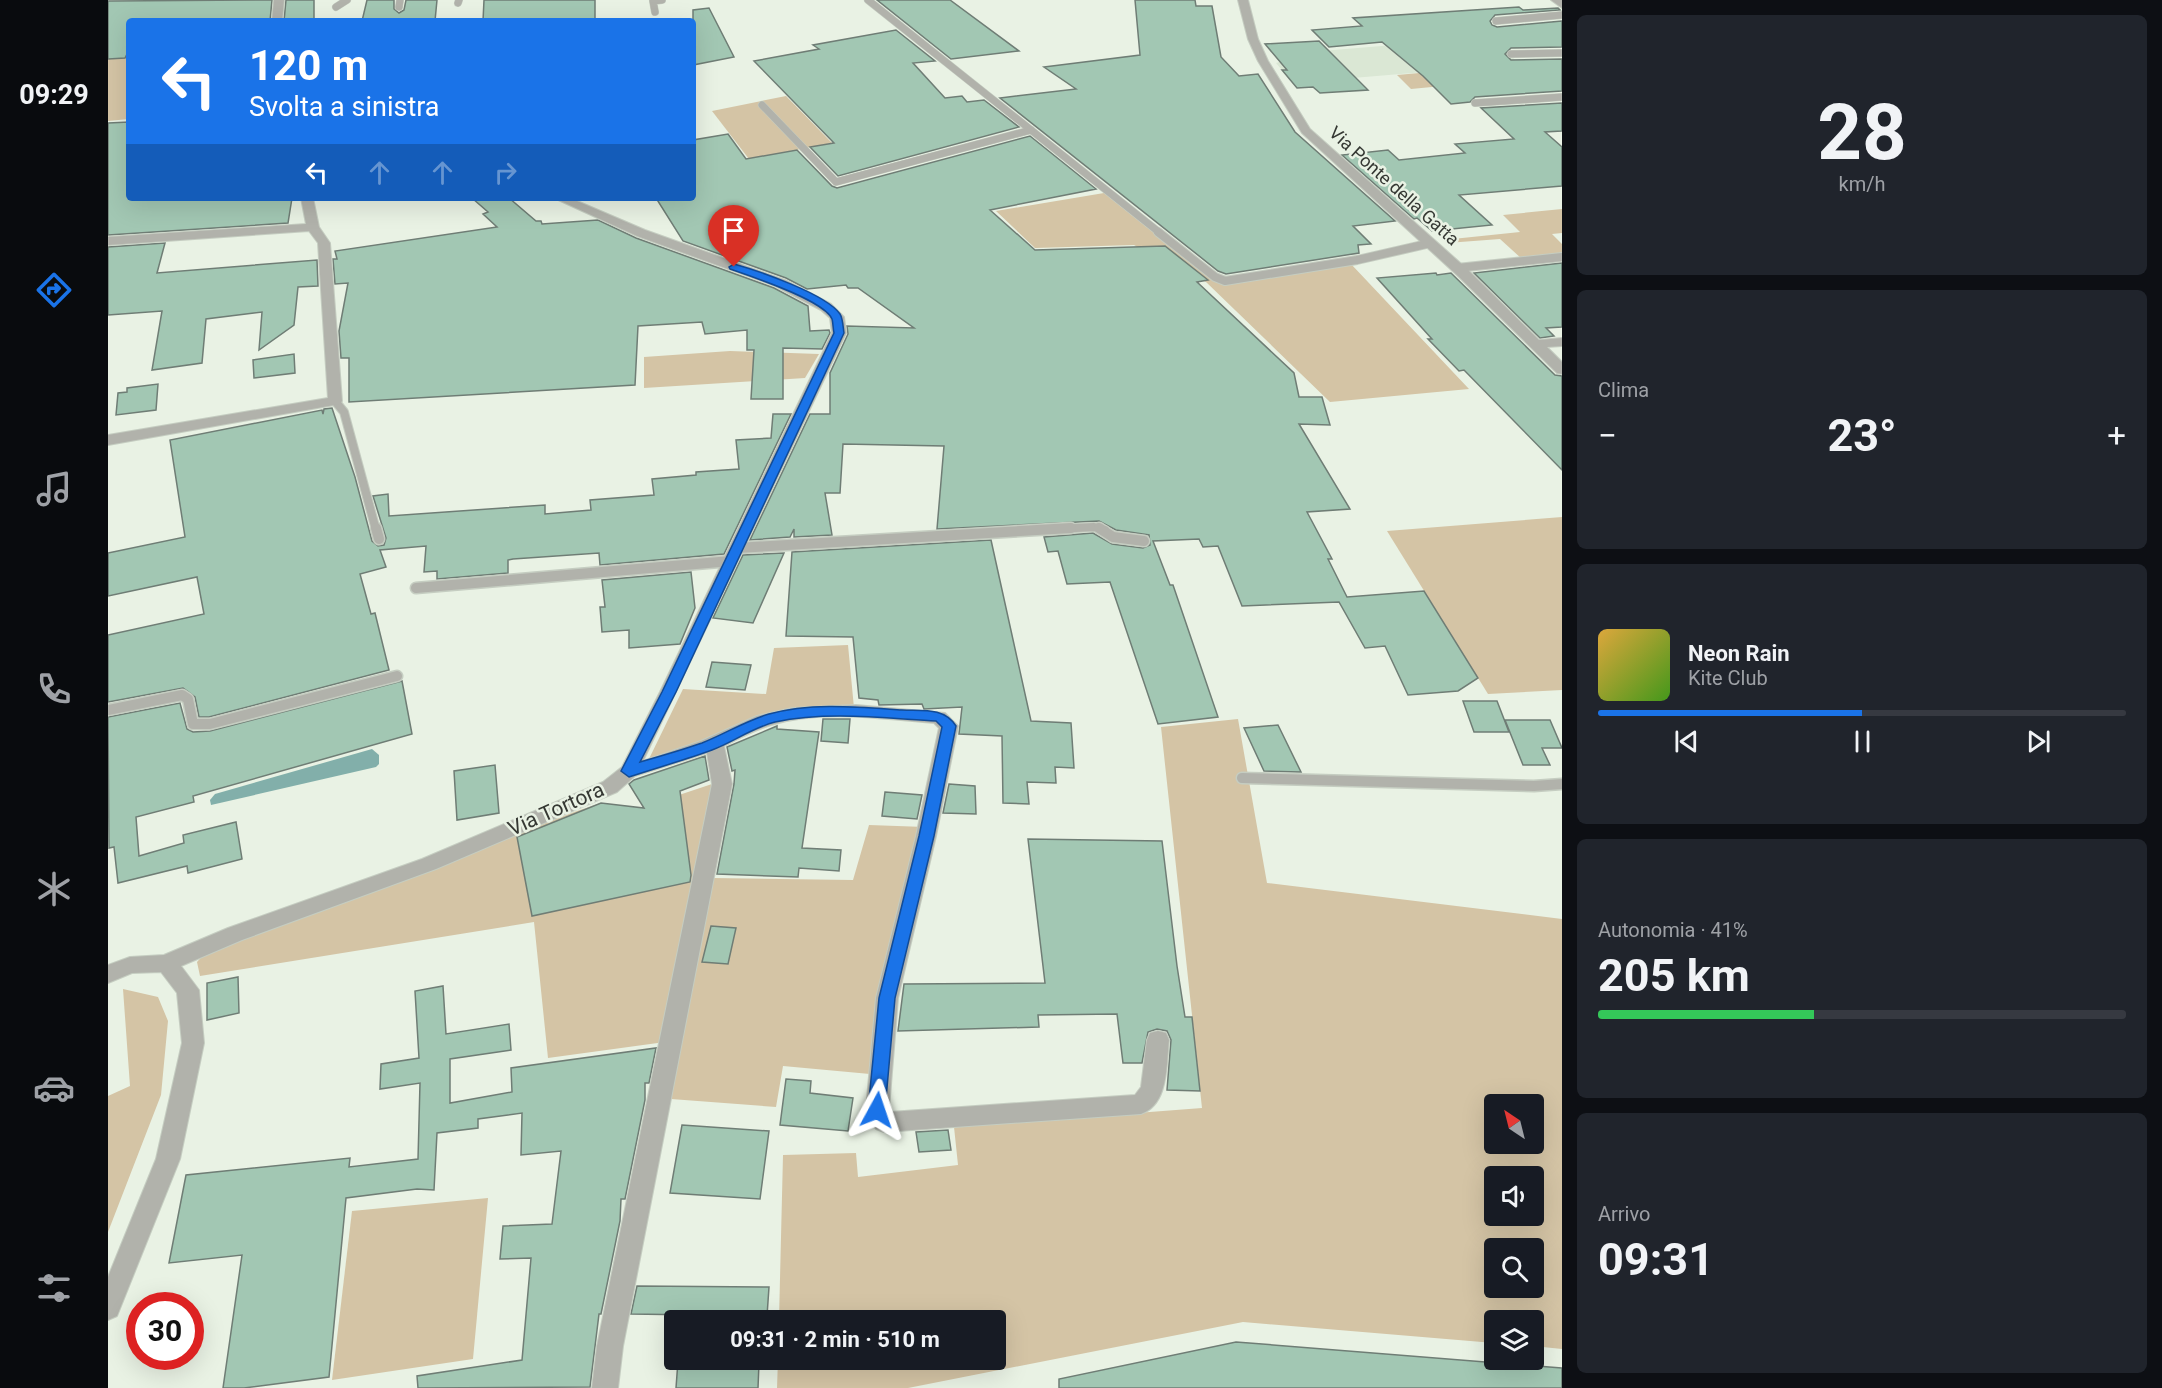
<!DOCTYPE html>
<html lang="it">
<head>
<meta charset="utf-8">
<style>
  :root { --surface:#171b24; --page:#20242c; --text:#f1f3f6; --muted:#9ea1a6; --line:#363941; --accent:#1a73e8 }
  body { margin:0; font-family:Roboto,sans-serif; background:var(--page); color:var(--text); height:100vh; display:flex; flex-direction:column; font-size:22px; white-space:nowrap }
  * { box-sizing:border-box; margin:0 }
  p { font-size:20px; color:var(--muted) }
  .icon { flex:none; width:33px; height:33px; fill:none; stroke:currentColor; stroke-width:2; stroke-linecap:round; stroke-linejoin:round }
  .map { position:relative; flex:1; overflow:hidden }
  .sheet { display:flex; flex-direction:column; gap:15px; padding:15px; background:#0d0f14; width:600px }
  .sheet>* { flex:none }
  .guide { position:absolute; left:18px; top:18px; width:570px; height:183px; border-radius:6px; box-shadow:0 6px 24px #0002; background:#1a73e8; color:#fff; overflow:hidden }
  .needle { width:39px; rotate:325deg }
  .fabs { position:absolute; left:1376px; top:1094px; display:grid; gap:12px }
  .fabs a { display:grid; place-items:center; width:60px; height:60px; border-radius:6px; background:var(--surface); box-shadow:0 6px 24px #0002; font-size:30px }
  .speed { position:absolute; left:18px; top:1292px; display:flex; gap:12px; font-size:30px; font-weight:700; text-align:center }
  .speed>* { display:grid; place-content:center; width:78px; height:78px; border-radius:50%; background:var(--surface); box-shadow:0 6px 24px #0002; line-height:1 }
  .speed .limit { border:9px solid #d22; background:#fff; color:#111 }
  .pin { position:absolute; display:grid; place-items:center; width:51px; height:51px; color:#fff; margin:-62px -26px; border-radius:50% 50% 50% 0; rotate:-45deg; box-shadow:0 0 6px #0007 }
  .pin .icon { rotate:45deg }
  .me { position:absolute; width:66px; margin:-33px; rotate:5deg; stroke-linejoin:round; filter:drop-shadow(0 0 4px #0008) }
  .turn { display:flex; align-items:center; gap:21px; height:126px; padding:0 24px; font-size:27px }
  .turn .icon { width:78px; height:78px; stroke-width:2.5 }
  .turn b { display:block; font-size:42px; line-height:51px }
  .lanes { display:flex; align-items:center; height:57px; padding:0 24px; background:#0003; justify-content:center; gap:30px; direction:ltr }
  .lanes .off { opacity:.35 }
  .big { font-size:45px; font-weight:700; line-height:1.1 }
  .sheet .tile { flex:1; display:flex; flex-direction:column; justify-content:center; gap:9px; min-width:0; padding:0 21px; border-radius:9px; background:var(--page) }
  .sheet .dial { align-items:center; gap:0 }
  .dial b { font-size:78px; line-height:1 }
  .song { display:flex; align-items:center; gap:18px }
  .cover { width:72px; height:72px; border-radius:9px; background:linear-gradient(135deg,hsl(40 70% 55%),hsl(100 70% 35%)) }
  .played { height:6px; border-radius:3px; background:linear-gradient(90deg,var(--accent) 50%,var(--line) 50%) }
  .keys { display:flex; justify-content:space-around; direction:ltr }
  .heat { display:flex; justify-content:space-between; align-items:center; font-size:33px; direction:ltr }
  .charge { height:9px; border-radius:4px; background:linear-gradient(90deg,#34c759 41%,var(--line) 0) }
  .trip { position:absolute; left:556px; top:1310px; width:342px; height:60px; border-radius:6px; background:var(--surface); box-shadow:0 6px 24px #0002; font-weight:700; line-height:60px; text-align:center }
  main { display:flex; flex:1; min-height:0 }
  .dock { display:flex; flex-direction:column; width:108px; justify-content:space-around; align-items:center; background:#090b0e; color:var(--muted) }
  .dock .icon { width:42px; height:42px }
  .dock .active { color:var(--accent) }
  .dock b { font-size:27px; color:var(--text) }
  .map>svg:first-child { display:block }
</style>
</head>
<body>
<main>
<nav class="dock">
<b>09:29</b>
<svg class="icon active" aria-label="directions" viewBox="0 0 24 24"><path d="M12 3l9 9-9 9-9-9zM9 14v-3h6M13 9l2 2-2 2"/></svg>
<svg class="icon" aria-label="music" viewBox="0 0 24 24"><path d="M9 18V5l10-2v13"/><circle cx="6" cy="18" r="3"/><circle cx="16" cy="16" r="3"/></svg>
<svg class="icon" aria-label="phone" viewBox="0 0 24 24"><path d="M5 4h4l2 5-3 2q2 4 5 5l2-3 5 2v4C11 20 4 13 5 4z"/></svg>
<svg class="icon" aria-label="climate" viewBox="0 0 24 24"><path d="M12 3v18M4 7l16 10M4 17L20 7"/></svg>
<svg class="icon" aria-label="car" viewBox="0 0 24 24"><path d="M5 17H2v-5l4-1 3-4h7l3 4 3 1v5h-3M9 17h6M6 11h13"/><circle cx="7" cy="17" r="2"/><circle cx="17" cy="17" r="2"/></svg>
<svg class="icon" aria-label="filters" viewBox="0 0 24 24"><path d="M4 7h16M4 17h16"/><circle cx="9" cy="7" r="2"/><circle cx="15" cy="17" r="2"/></svg>
</nav>
<div class="map">
<svg width="1454" height="1388" viewBox="0 0 1454 1388">
  <rect width="100%" height="100%" fill="#e9f2e4"/>
  <polygon fill="#dae7d4" points="1381,37 1412,64 1185,83 1168,63 1174,61 1166,55"/>
  <g fill="#d4c4a5" fill-rule="evenodd">
    <polygon points="0,52 21,52 21,119 0,121"/>
    <polygon points="1412,64 1428,77 1303,89 1289,75"/>
    <polygon points="678,96 724,143 641,159 604,111"/>
    <polygon points="996,193 1105,280 1243,264 1361,389 1222,402 1098,282 1026,245 927,248 888,211"/>
    <polygon points="1454,209 1454,233 1444,234 1454,244 1454,255 1414,259 1392,239 1339,243 1335,240 1412,232 1395,215"/>
    <polygon points="622,351 711,354 697,378 536,388 536,357"/>
    <polygon points="1454,517 1454,690 1380,694 1279,531"/>
    <polygon points="740,645 746,708 695,710 539,763 575,689 658,694 666,648"/>
    <path d="M1130,719l29,164 295,36v430l-29,-3v-26h-39v23l-251,-21 -335,66h-131l1,-29h218v-39h-217l4,-165 73,-2 2,24 100,-12 -4,-38 248,-19 -41,-381zM1386,1104h39v39h-39zM1386,1176h39v39h-39zM1386,1248h39v39h-39z"/>
    <polygon points="610,782 557,1042 440,1058 426,922 92,976 89,962 98,952 469,811 493,803 532,808"/>
    <polygon points="761,825 817,827 762,1074 675,1066 668,1107 563,1099 605,878 745,880"/>
    <polygon points="15,989 50,997 60,1021 53,1095 0,1232 0,1096 22,1086"/>
    <polygon points="380,1198 365,1359 224,1380 244,1211"/>
  </g>
  <polygon fill="#82afaa" points="264,749 271,755 271,764 268,767 103,805 102,800 107,794"/>
  <g fill="#a2c7b3" stroke="#6f7d75" stroke-width="1.5">
    <polygon points="164,0 162,21 21,21 21,50 17,58 0,59 0,1"/>
    <polygon points="178,0 206,0 206,21 176,21"/>
    <polygon points="259,0 286,0 286,9 291,13 296,10 298,0 329,0 327,21 254,21"/>
    <polygon points="376,0 487,0 487,21 375,21"/>
    <polygon points="769,0 842,0 911,51 843,59"/>
    <polygon points="1027,0 1087,0 1088,6 1104,6 1113,57 1131,76 1150,74 1187,132 1287,221 1245,226 1263,244 1250,245 1251,253 1118,274 1110,271 892,98 968,89 936,67 1032,55"/>
    <polygon points="1411,7 1415,10 1450,8 1452,10 1387,15 1382,21 1384,25 1389,27 1454,21 1454,47 1403,48 1397,54 1403,60 1454,59 1454,91 1367,97 1362,102 1343,104 1315,76 1274,42 1221,47 1204,30 1254,26 1245,18"/>
    <polygon points="601,8 626,57 585,65 585,10"/>
    <polygon points="788,30 827,61 805,63 837,98 854,96 859,102 876,100 911,127 730,176 702,147 726,143 646,61 711,49 705,45"/>
    <polygon points="1211,41 1260,90 1212,93 1205,87 1189,88 1174,70 1179,70 1157,44"/>
    <polygon points="1454,103 1454,131 1437,132 1454,147 1454,186 1351,195 1384,225 1324,231 1309,218 1306,219 1234,155 1280,150 1291,160 1357,153 1347,144 1406,139 1373,108"/>
    <polygon points="21,122 21,198 184,198 180,223 0,235 0,123"/>
    <polygon points="620,134 638,159 689,150 724,186 729,188 922,136 988,189 882,210 927,250 1057,246 1100,280 1089,282 1186,373 1191,397 1214,397 1222,425 1191,424 1242,509 1199,512 1224,559 1220,559 1239,597 1316,591 1370,678 1350,691 1300,695 1277,646 1257,648 1231,602 1134,606 1110,546 1095,547 1091,539 1045,541 1062,585 1065,585 1110,717 1050,724 1002,582 959,584 950,551 940,552 936,537 985,533 1004,544 1035,548 1042,545 1041,535 1008,530 991,521 829,529 836,446 735,444 732,493 717,493 724,535 686,537 686,529 682,537 642,540 702,414 722,414 722,373 740,334 739,326 806,328 750,288 740,288 738,285 699,289 678,278 575,241 548,198 585,198 585,140"/>
    <polygon points="364,198 401,198 428,221 433,221 434,224 490,220 528,238 666,288 700,306 702,331 721,330 722,333 714,349 675,348 675,399 643,399 646,350 639,350 639,330 597,334 594,322 530,326 527,385 241,402 241,358 233,358 231,331 240,283 227,284 225,259 229,259 227,251 389,227 375,214 380,212"/>
    <polygon points="57,243 49,273 209,260 210,286 190,287 186,325 151,350 154,312 98,319 94,363 44,370 54,311 0,315 0,247"/>
    <polygon points="1454,263 1454,327 1438,328 1446,336 1432,338 1366,273"/>
    <polygon points="1328,273 1329,275 1343,273 1447,375 1454,376 1454,470 1356,370 1351,371 1320,339 1324,339 1269,278"/>
    <polygon points="186,354 187,373 146,378 145,360"/>
    <polygon points="50,384 48,410 8,415 10,393 19,392 19,388"/>
    <polygon points="224,408 247,477 264,541 270,546 276,545 278,538 265,496 280,494 281,516 437,505 437,514 483,510 482,500 546,495 544,479 588,475 588,472 631,469 628,440 663,438 665,414 683,414 616,554 492,565 491,553 405,559 400,560 400,573 329,579 329,571 316,572 318,546 272,550 278,567 252,574 263,614 267,613 281,670 101,717 91,717 87,697 75,688 0,702 0,635 96,614 89,577 0,596 0,553 77,537 62,440 214,410 215,414 216,409"/>
    <polygon points="883,540 923,721 963,723 966,768 947,767 948,783 919,782 921,804 895,803 894,736 851,734 854,707 816,709 814,704 771,705 770,700 751,698 745,637 678,636 684,552"/>
    <polygon points="676,553 645,623 605,618 635,555"/>
    <polygon points="583,572 587,608 572,644 521,648 521,630 494,632 492,607 497,607 494,580"/>
    <polygon points="604,662 643,665 637,690 598,687"/>
    <polygon points="294,681 304,734 85,796 86,802 28,817 31,856 76,843 75,835 128,822 134,859 80,873 79,866 10,883 6,847 1,848 0,717 72,703 79,729 85,732 102,731"/>
    <polygon points="1355,701 1389,701 1401,732 1366,732"/>
    <polygon points="715,719 742,719 740,743 713,741"/>
    <polygon points="1397,720 1442,720 1454,748 1434,748 1442,765 1415,765"/>
    <polygon points="1170,725 1193,772 1156,771 1136,728"/>
    <polygon points="669,726 669,729 711,732 694,848 733,850 731,871 691,868 690,877 609,874 626,784 627,770 624,771 619,747"/>
    <polygon points="597,756 601,780 572,791 583,875 582,882 424,916 409,837 493,803 536,808 521,784 526,780"/>
    <polygon points="387,765 391,813 349,820 346,771"/>
    <polygon points="841,784 867,786 868,814 835,813"/>
    <polygon points="777,792 814,795 809,819 774,816"/>
    <polygon points="920,839 1054,841 1069,966 1077,1017 1084,1017 1092,1091 1059,1090 1063,1040 1059,1031 1049,1029 1040,1032 1034,1063 1015,1063 1009,1014 930,1015 931,1027 790,1031 796,984 937,983"/>
    <polygon points="603,926 628,928 620,964 594,962"/>
    <polygon points="130,977 131,1013 99,1020 99,983"/>
    <polygon points="335,986 338,1034 401,1024 403,1050 342,1059 342,1103 404,1092 403,1068 548,1048 541,1083 537,1083 537,1100 517,1199 513,1199 512,1221 493,1314 491,1314 482,1387 310,1388 309,1376 414,1360 423,1258 392,1259 395,1226 444,1224 453,1151 413,1155 414,1113 370,1119 370,1128 329,1133 326,1190 309,1189 238,1198 221,1377 136,1388 115,1388 134,1255 61,1263 78,1175 242,1158 241,1167 310,1159 312,1083 272,1089 273,1064 311,1058 307,991"/>
    <polygon points="678,1079 703,1081 702,1093 745,1098 740,1131 672,1125"/>
    <polygon points="574,1125 661,1131 652,1199 562,1193"/>
    <polygon points="840,1130 843,1150 811,1152 808,1132"/>
    <polygon points="529,1286 661,1287 659,1316 523,1314"/>
    <polygon points="1128,1342 1454,1368 1454,1388 951,1388 951,1379"/>
    <polygon points="577,1359 645,1359 645,1363 651,1363 650,1388 568,1388 570,1361 577,1361"/>
  </g>
  <g fill="none" stroke-linecap="round" stroke-linejoin="round">
    <g stroke="#c5cdc1" stroke-width="8">
      <g id="lane-far2">
        <polyline points="760,0 1052,233"/>
        <polyline points="350,3 351,0"/>
        <polyline points="228,7 239,0"/>
        <polyline points="291,7 292,0"/>
        <polyline points="547,12 545,1 554,0"/>
        <polyline points="1388,21 1454,15"/>
        <polyline points="1403,54 1454,53"/>
        <polyline points="1367,103 1454,97"/>
        <polyline points="654,105 728,182 923,130"/>
      </g>
    </g>
    <g stroke="#c5cdc1" stroke-width="10">
      <g id="lane-far1">
        <polyline points="1050,232 1107,277 1117,281 1249,260 1323,243"/>
        <polyline points="1349,268 1454,257"/>
        <polyline points="227,401 236,412 268,530"/>
        <polyline points="932,530 986,527 997,530"/>
      </g>
    </g>
    <g stroke="#c5cdc1" stroke-width="13">
      <g id="lane">
        <polyline points="268,528 271,539"/>
        <polyline points="991,528 1005,537 1036,541"/>
        <polyline points="629,548 963,528"/>
        <polyline points="308,588 623,561"/>
        <polyline points="0,710 74,695 80,699 85,724 102,724 289,676"/>
        <polyline points="1134,778 1426,786 1454,784"/>
      </g>
    </g>
    <g stroke="#c5cdc1" stroke-width="2">
      <g id="street">
        <polygon points="166,0 176,0 174,21 164,21"/>
        <polygon points="1130,0 1140,0 1150,39 1160,61 1202,129 1359,269 1431,340 1454,338 1454,346 1439,347 1454,362 1454,374 1449,373 1349,275 1194,133 1150,61 1140,39"/>
        <polygon points="1443,0 1454,0 1454,8"/>
        <polygon points="193,198 205,198 211,227 222,243 234,401 232,404 0,445 0,435 220,398 210,243 201,231 0,245 0,237 198,224"/>
        <path d="M446,198h16l75,32 140,50 46,24 13,13 2,16 -203,428 58,-20 56,-25 35,-8 64,-3 89,8 13,13 -22,110 -38,162 -9,111 1,3 245,-17 6,-8 6,-47 3,-7 8,-2 8,2 3,7c-3,25 0,64 -28,74l-257,18 -8,-3 -10,-19 10,-112 40,-162 23,-108 -5,-5c-52,-4 -112,-14 -163,2 -16,5 -32,13 -47,21l8,38 -109,562 -5,42h-26l5,-42 115,-562 -5,-31 -72,23 -18,16 -181,77 -194,71 -61,26 18,24 5,53 -24,116 -63,157 -9,4v-43l48,-118 26,-116 -5,-50 -16,-21 -29,1 -24,10v-18l22,-8 34,-2 64,-27 194,-69 181,-77 19,-15 38,-75 172,-359 -2,-15 -9,-8 -46,-24 -138,-50z"/>
      </g>
    </g>
    <use href="#lane-far2" stroke="#b1b2ab" stroke-width="7"/>
    <use href="#lane-far1" stroke="#b1b2ab" stroke-width="8"/>
    <use href="#lane" stroke="#b1b2ab" stroke-width="10"/>
    <use href="#street" fill="#b1b2ab" fill-rule="evenodd"/>
  </g>
  <path fill="#1a73e8" stroke="#114b97" stroke-width="1.5" d="M626,264c25,7 92,30 106,50 3,5 3,13 4,19l-168,359 -36,70c21,-6 42,-12 62,-19 23,-9 43,-22 67,-29 43,-12 90,-7 133,-4 20,1 42,-3 54,16l-22,110 -39,162 -10,112 -2,6 -6,2 -6,-2 -3,-6 11,-112 40,-162 23,-109 -6,-6c-53,-3 -109,-10 -161,1 -23,6 -42,20 -63,28 -27,10 -56,18 -83,27l-8,-6 41,-79 172,-359c-1,-4 -1,-11 -2,-14 -8,-19 -82,-43 -102,-50l-1,-2z"/>
  <g text-anchor="middle" stroke-width="5" stroke-linejoin="round" paint-order="stroke">
    <g font-size="18" fill="#353833" stroke="#e9f2e4">
      <text transform="translate(1286 186) rotate(42)" y="6">Via Ponte della Gatta</text>
    </g>
    <g font-size="21" fill="#353833" stroke="#e9f2e4">
      <text transform="translate(448 809) rotate(-24)" y="7">Via Tortora</text>
    </g>
  </g>
</svg>
<div class="fabs">
<a><svg class="needle" viewBox="-14 -14 28 28"><path d="M0-13l5 13h-10z" fill="#e53935"/><path d="M0 13l5-13h-10z" fill="#9ea1a6"/></svg></a>
<a><svg class="icon" aria-label="sound" viewBox="0 0 24 24"><path d="M4 9h4l5-4v14l-5-4H4zM17 9q2 3 0 6"/></svg></a>
<a><svg class="icon" aria-label="search" viewBox="0 0 24 24"><circle cx="10" cy="10" r="6"/><path d="M15 15l6 6"/></svg></a>
<a><svg class="icon" aria-label="layers" viewBox="0 0 24 24"><path d="M12 4l9 5-9 5-9-5zM3 14l9 5 9-5"/></svg></a>
</div>
<div class="speed"><div class="limit">30</div></div>
<div class="pin" style="left:626px;top:267px;background:#d93025"><svg class="icon" aria-label="arrive" viewBox="0 0 24 24"><path d="M6 21V4h12l-3 4 3 4H6"/></svg></div>
<svg class="me" style="left:769px;top:1110px" viewBox="-20 -20 40 40"><path d="M0-17L14 15 0 8-14 15z" fill="#1a73e8" stroke="#fff" stroke-width="4"/></svg>
<div class="trip">09:31 · 2 min · 510 m</div>
<div class="guide">
<div class="turn"><svg class="icon" aria-label="left" viewBox="0 0 24 24"><path d="M17 20v-9H6M10 6l-5 5 5 5"/></svg><div><b>120 m</b>Svolta a sinistra</div></div>
<div class="lanes"><svg class="icon" aria-label="left" viewBox="0 0 24 24"><path d="M17 20v-9H6M10 6l-5 5 5 5"/></svg><svg class="icon off" aria-label="ahead" viewBox="0 0 24 24"><path d="M12 20V5M6 11l6-6 6 6"/></svg><svg class="icon off" aria-label="ahead" viewBox="0 0 24 24"><path d="M12 20V5M6 11l6-6 6 6"/></svg><svg class="icon off" aria-label="right" viewBox="0 0 24 24"><path d="M7 20v-9h11M14 6l5 5-5 5"/></svg></div>
</div>
</div>
<section class="sheet">
<div class="tile dial"><b>28</b><p>km/h</p></div>
<div class="tile"><p>Clima</p>
<div class="heat"><a>−</a><b class="big">23°</b><a>+</a></div>
</div>
<div class="tile">
<div class="song"><i class="cover"></i><div><b>Neon Rain</b><p>Kite Club</p></div></div>
<div class="played"></div>
<div class="keys"><svg class="icon" aria-label="previous" viewBox="0 0 24 24"><path d="M18 5L8 12l10 7zM5 5v14"/></svg><svg class="icon" aria-label="pause" viewBox="0 0 24 24"><path d="M8 5v14M16 5v14"/></svg><svg class="icon" aria-label="next" viewBox="0 0 24 24"><path d="M6 5l10 7-10 7zM19 5v14"/></svg></div>
</div>
<div class="tile"><p>Autonomia · 41%</p><b class="big">205 km</b><div class="charge"></div></div>
<div class="tile"><p>Arrivo</p><b class="big">09:31</b></div>
</section>
</main>
</body>
</html>
